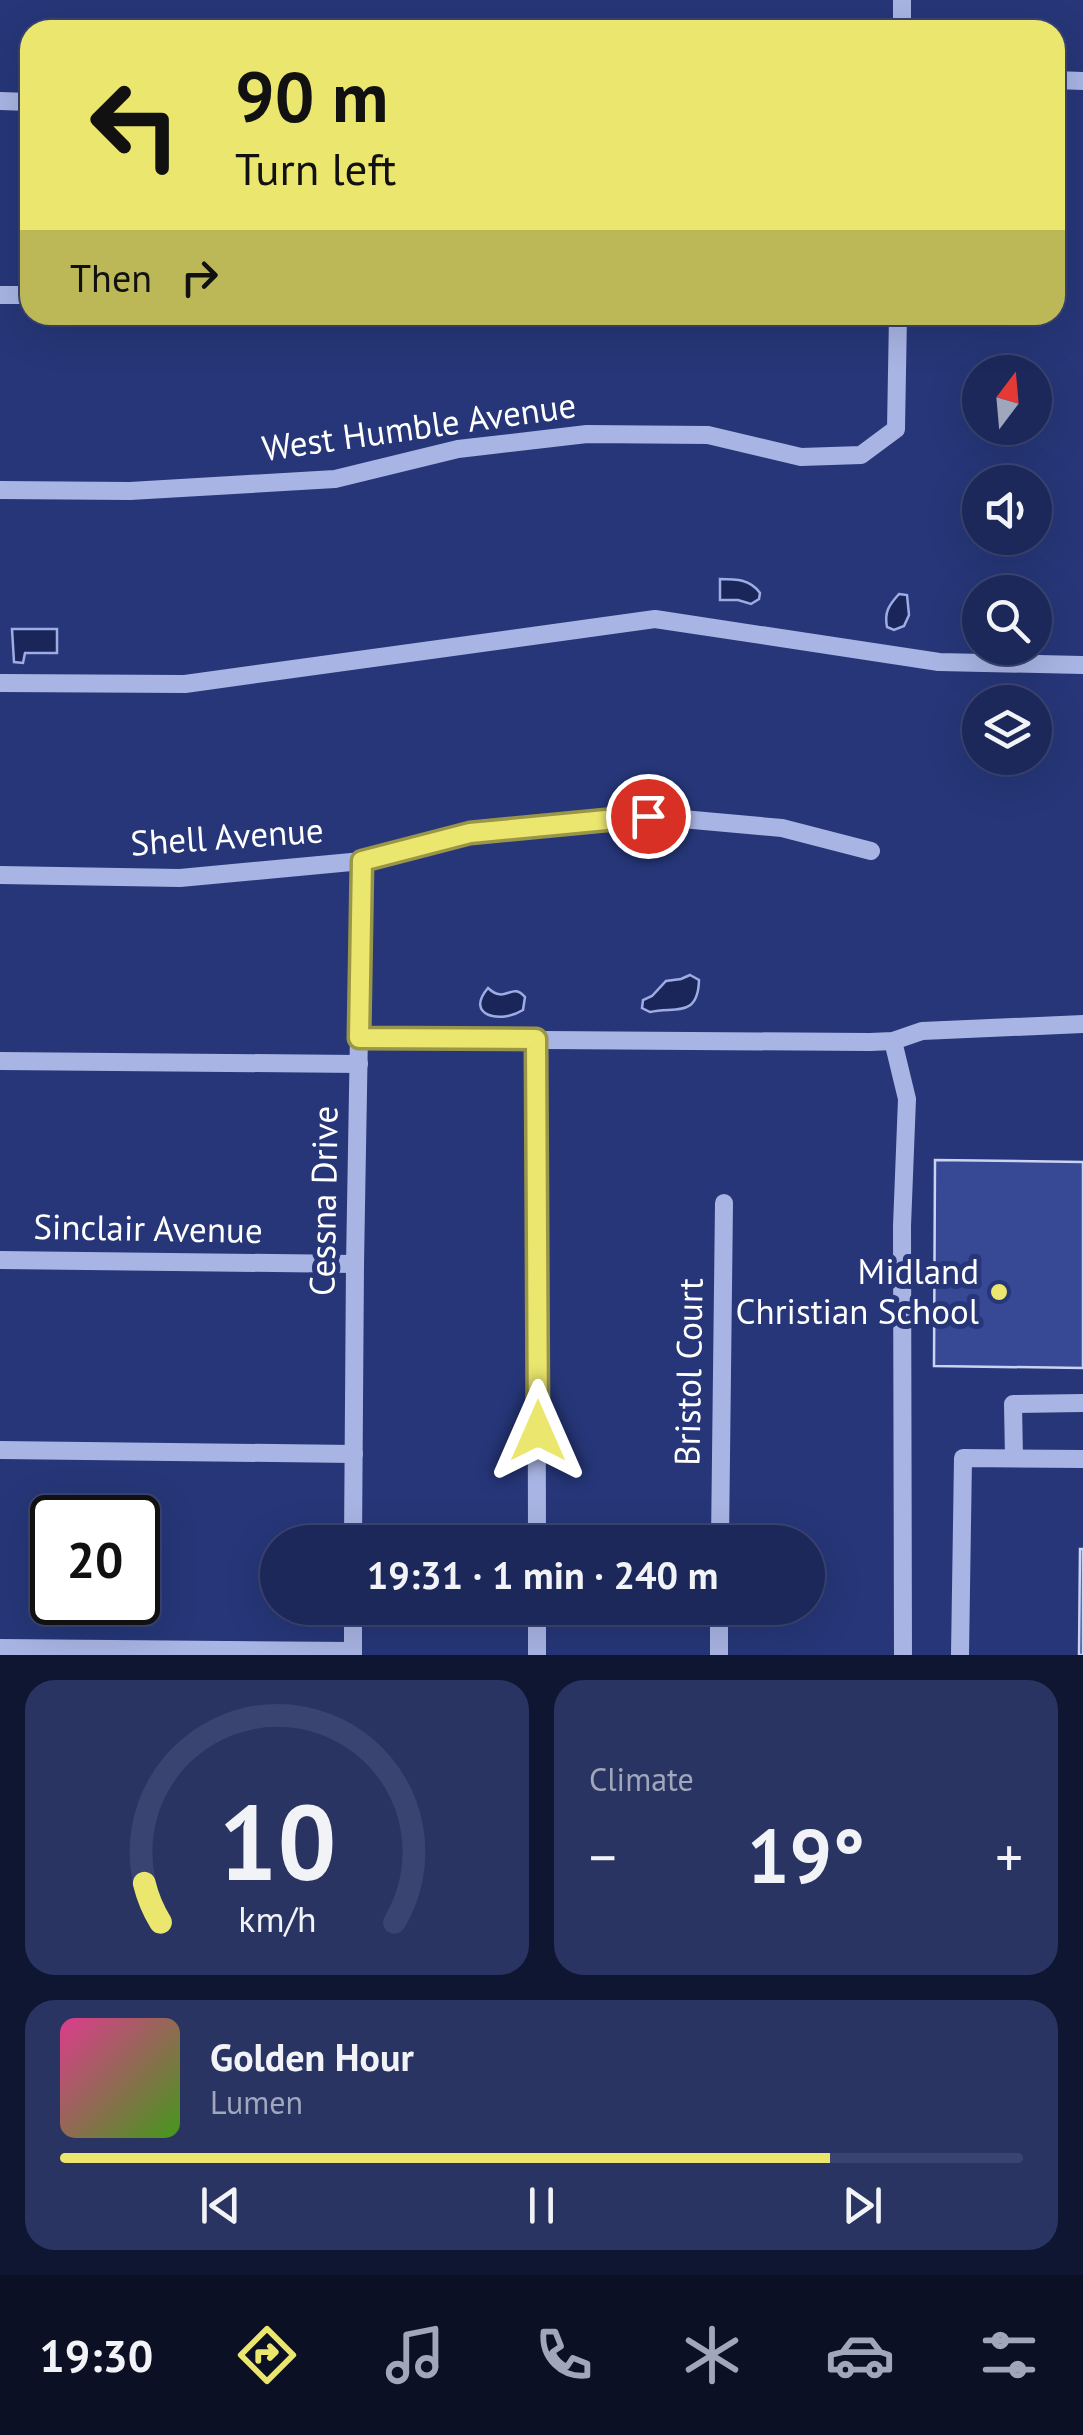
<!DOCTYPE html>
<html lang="en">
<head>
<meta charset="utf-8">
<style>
  :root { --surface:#1c285a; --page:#293463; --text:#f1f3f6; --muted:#a0a6bb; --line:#3a4470; --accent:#ebe66e }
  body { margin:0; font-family:"PT Sans",sans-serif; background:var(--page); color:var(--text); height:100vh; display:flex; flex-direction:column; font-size:38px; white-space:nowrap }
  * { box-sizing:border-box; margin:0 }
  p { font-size:32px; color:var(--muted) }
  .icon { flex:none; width:55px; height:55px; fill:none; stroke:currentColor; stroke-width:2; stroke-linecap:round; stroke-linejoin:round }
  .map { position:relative; height:1655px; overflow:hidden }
  .sheet { display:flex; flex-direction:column; gap:25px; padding:25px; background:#0f1632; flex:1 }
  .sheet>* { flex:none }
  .banner { position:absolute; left:20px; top:20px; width:1045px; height:305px; border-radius:30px; box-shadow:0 10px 40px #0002,0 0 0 2px var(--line); background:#ebe66e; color:#111; overflow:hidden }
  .needle { width:65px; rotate:16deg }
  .buttons { position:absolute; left:962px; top:355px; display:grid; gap:20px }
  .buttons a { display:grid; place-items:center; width:90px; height:90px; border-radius:50%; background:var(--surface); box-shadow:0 10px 40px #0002,0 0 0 2px var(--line); font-size:50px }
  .speed { position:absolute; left:30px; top:1495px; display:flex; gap:20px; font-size:50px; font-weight:700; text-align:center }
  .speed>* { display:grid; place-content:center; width:130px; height:130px; border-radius:50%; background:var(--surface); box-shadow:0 10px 40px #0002,0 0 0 2px var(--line); line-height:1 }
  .speed .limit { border:5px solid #111; border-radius:15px; background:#fff; color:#111 }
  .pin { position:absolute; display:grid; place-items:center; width:85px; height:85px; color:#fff; margin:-42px; border:5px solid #fff; border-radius:50%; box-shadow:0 2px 10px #0007 }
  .me { position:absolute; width:110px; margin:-55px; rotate:0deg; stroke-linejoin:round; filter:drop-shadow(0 0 8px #0008) }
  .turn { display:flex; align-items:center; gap:35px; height:210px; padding:0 50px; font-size:45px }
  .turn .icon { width:130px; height:130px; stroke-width:2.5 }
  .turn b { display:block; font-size:70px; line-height:85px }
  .then { display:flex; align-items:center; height:95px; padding:0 50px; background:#0003; gap:20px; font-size:38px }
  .big { font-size:75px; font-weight:800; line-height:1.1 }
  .sheet .tile { flex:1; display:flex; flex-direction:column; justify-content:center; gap:15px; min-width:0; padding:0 35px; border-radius:30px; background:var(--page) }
  .sheet .dial { align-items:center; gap:0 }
  .dial svg { height:260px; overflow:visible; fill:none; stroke:var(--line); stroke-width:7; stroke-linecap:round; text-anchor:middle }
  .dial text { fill:var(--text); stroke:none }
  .song { display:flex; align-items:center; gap:30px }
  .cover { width:120px; height:120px; border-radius:15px; background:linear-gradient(135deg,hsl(330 70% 55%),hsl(100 70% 35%)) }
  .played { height:10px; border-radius:5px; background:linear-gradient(90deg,var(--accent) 80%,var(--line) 80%) }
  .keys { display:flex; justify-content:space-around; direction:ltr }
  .heat { display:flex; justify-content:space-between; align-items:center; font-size:55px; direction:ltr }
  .sheet .tiles { flex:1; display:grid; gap:25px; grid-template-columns:1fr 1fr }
  .tile:last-child { grid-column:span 2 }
  .trip { position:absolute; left:260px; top:1525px; width:565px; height:100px; border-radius:50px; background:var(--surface); box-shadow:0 10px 40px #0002,0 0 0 2px var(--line); font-weight:800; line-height:100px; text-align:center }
  .menu { display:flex; height:160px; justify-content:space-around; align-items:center; background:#0b1024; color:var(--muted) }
  .menu .icon { width:70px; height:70px }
  .menu .current { color:var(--accent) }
  .menu b { font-size:45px; color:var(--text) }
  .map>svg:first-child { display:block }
</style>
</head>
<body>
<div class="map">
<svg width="1083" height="1655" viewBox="0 0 1083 1655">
  <rect width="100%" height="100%" fill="#263678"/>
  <g fill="#1a2659" stroke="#9dace3" stroke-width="2.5">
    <path d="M720,579c16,0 30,0 40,14l-1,6 -8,5 -13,-4h-18z"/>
    <path d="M899,594l8,1 2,20 -5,11 -10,4 -7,-3c-3,-15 2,-22 12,-33z"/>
    <polygon points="12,629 57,629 57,653 25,653 23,663 14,662"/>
    <path d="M690,975l9,5c-1,39 -25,26 -49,32l-8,-4 1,-8 9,-4 14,-15 15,-2z"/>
    <path d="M488,988c18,17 23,-7 37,9l-2,13c-22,14 -59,6 -35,-22z"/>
  </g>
  <g fill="#374994" stroke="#cbd3f2" stroke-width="2.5">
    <polygon points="935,1160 1083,1162 1083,1368 934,1366"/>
    <polygon points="1080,1549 1083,1549 1083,1655 1079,1655"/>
  </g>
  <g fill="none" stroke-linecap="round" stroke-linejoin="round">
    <g stroke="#a8b4e3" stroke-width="18">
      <polyline points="902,30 902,0"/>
      <polyline points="1055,80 1083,81"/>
      <polyline points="0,101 30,102"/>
      <polyline points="0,295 30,295"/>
      <polyline points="0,490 130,491 335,479 458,449 587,434 708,435 801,457 861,455 896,429 898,315"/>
      <polyline points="0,683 185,684 655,619 939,662 1083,665"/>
      <polyline points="0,875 180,878 362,861 469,833 649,816 782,828 871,851"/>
      <polyline points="359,1039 870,1042 893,1041 922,1031 1083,1024"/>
      <polyline points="536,1039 537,1542"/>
      <polyline points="893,1041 907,1099 902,1226 903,1655"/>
      <polyline points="0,1061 359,1064"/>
      <polyline points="0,1260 355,1264"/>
      <polyline points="0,1450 354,1454"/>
      <polyline points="1014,1458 1013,1404 1083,1403"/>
      <polyline points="353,1542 355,1264 362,861"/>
      <polyline points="720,1542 724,1203"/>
      <polyline points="0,1648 353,1651"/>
      <polyline points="353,1655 353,1608"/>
      <polyline points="537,1655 537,1608"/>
      <polyline points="719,1655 719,1608"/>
      <polyline points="960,1655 963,1458 1083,1459"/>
    </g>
  </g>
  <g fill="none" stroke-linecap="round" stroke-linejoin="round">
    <g stroke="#999648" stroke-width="25">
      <polyline id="route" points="538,1431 536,1039 359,1038 362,861 470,833 648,816"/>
    </g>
    <use href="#route" stroke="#ebe66e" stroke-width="18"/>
  </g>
  <circle fill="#ebe66e" stroke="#263678" stroke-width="4" cx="999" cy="1292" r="10"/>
  <g text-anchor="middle" stroke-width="10" stroke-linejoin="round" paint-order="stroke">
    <g font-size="35" fill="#fff" stroke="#263678">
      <text transform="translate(419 427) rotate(-8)" y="12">West Humble Avenue</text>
      <text transform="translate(227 837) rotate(-4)" y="12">Shell Avenue</text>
      <text transform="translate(324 1201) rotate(-89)" y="12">Cessna Drive</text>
      <text transform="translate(148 1229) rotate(1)" y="12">Sinclair Avenue</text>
      <text transform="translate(689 1372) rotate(-89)" y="12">Bristol Court</text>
    </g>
    <g font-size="35" fill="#fff" stroke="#263678" text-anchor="end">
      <text x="979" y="1284">Midland<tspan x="979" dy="40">Christian School</tspan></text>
    </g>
  </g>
</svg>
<div class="buttons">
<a><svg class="needle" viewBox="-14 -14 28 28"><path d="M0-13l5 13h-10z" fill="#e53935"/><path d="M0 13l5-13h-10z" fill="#a0a6bb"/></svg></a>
<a><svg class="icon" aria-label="sound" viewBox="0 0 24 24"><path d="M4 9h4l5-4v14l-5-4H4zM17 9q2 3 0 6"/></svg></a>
<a><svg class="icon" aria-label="search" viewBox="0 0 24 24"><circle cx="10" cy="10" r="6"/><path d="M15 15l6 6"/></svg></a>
<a><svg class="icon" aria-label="layers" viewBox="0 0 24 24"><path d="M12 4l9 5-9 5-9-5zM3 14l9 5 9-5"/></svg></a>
</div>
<div class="speed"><div class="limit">20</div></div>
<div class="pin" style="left:648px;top:816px;background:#d93025"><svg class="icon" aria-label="arrive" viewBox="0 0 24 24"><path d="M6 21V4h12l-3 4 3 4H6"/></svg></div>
<svg class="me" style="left:538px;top:1431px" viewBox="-20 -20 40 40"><path d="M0-17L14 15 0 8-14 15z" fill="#ebe66e" stroke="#fff" stroke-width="4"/></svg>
<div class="trip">19:31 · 1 min · 240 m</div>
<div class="banner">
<div class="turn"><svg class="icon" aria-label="left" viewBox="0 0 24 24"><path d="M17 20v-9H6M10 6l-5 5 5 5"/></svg><div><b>90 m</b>Turn left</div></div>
<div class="then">Then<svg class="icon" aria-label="right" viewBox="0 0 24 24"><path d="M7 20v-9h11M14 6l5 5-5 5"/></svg></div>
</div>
</div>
<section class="sheet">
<div class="tiles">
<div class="tile dial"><svg viewBox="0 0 100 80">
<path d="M14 69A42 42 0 1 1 86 69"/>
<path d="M14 69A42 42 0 0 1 9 57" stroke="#ebe66e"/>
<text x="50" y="56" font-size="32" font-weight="700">10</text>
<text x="50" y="72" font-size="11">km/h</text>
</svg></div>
<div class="tile"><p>Climate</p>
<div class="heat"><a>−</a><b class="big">19°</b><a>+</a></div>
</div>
<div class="tile">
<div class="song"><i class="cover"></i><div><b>Golden Hour</b><p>Lumen</p></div></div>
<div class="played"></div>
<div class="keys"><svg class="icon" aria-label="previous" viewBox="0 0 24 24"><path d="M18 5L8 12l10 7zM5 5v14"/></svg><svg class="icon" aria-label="pause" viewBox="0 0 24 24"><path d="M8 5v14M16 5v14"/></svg><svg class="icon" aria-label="next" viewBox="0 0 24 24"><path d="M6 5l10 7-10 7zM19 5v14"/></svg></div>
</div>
</div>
</section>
<nav class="menu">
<b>19:30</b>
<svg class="icon current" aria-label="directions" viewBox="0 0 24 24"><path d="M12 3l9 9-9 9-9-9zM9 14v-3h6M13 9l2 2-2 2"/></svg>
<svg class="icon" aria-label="music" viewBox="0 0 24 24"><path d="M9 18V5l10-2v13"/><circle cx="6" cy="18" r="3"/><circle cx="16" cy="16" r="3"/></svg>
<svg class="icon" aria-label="phone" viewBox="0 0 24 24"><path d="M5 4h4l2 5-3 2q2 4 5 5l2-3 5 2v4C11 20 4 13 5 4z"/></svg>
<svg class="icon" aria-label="climate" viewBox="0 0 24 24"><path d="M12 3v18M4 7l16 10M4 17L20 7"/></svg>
<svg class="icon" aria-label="car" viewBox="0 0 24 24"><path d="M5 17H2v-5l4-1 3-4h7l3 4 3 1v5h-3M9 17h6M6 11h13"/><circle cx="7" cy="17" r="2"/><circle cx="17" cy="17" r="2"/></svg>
<svg class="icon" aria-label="filters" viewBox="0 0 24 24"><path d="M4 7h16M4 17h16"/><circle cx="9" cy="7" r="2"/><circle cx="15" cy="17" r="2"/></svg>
</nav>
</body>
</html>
